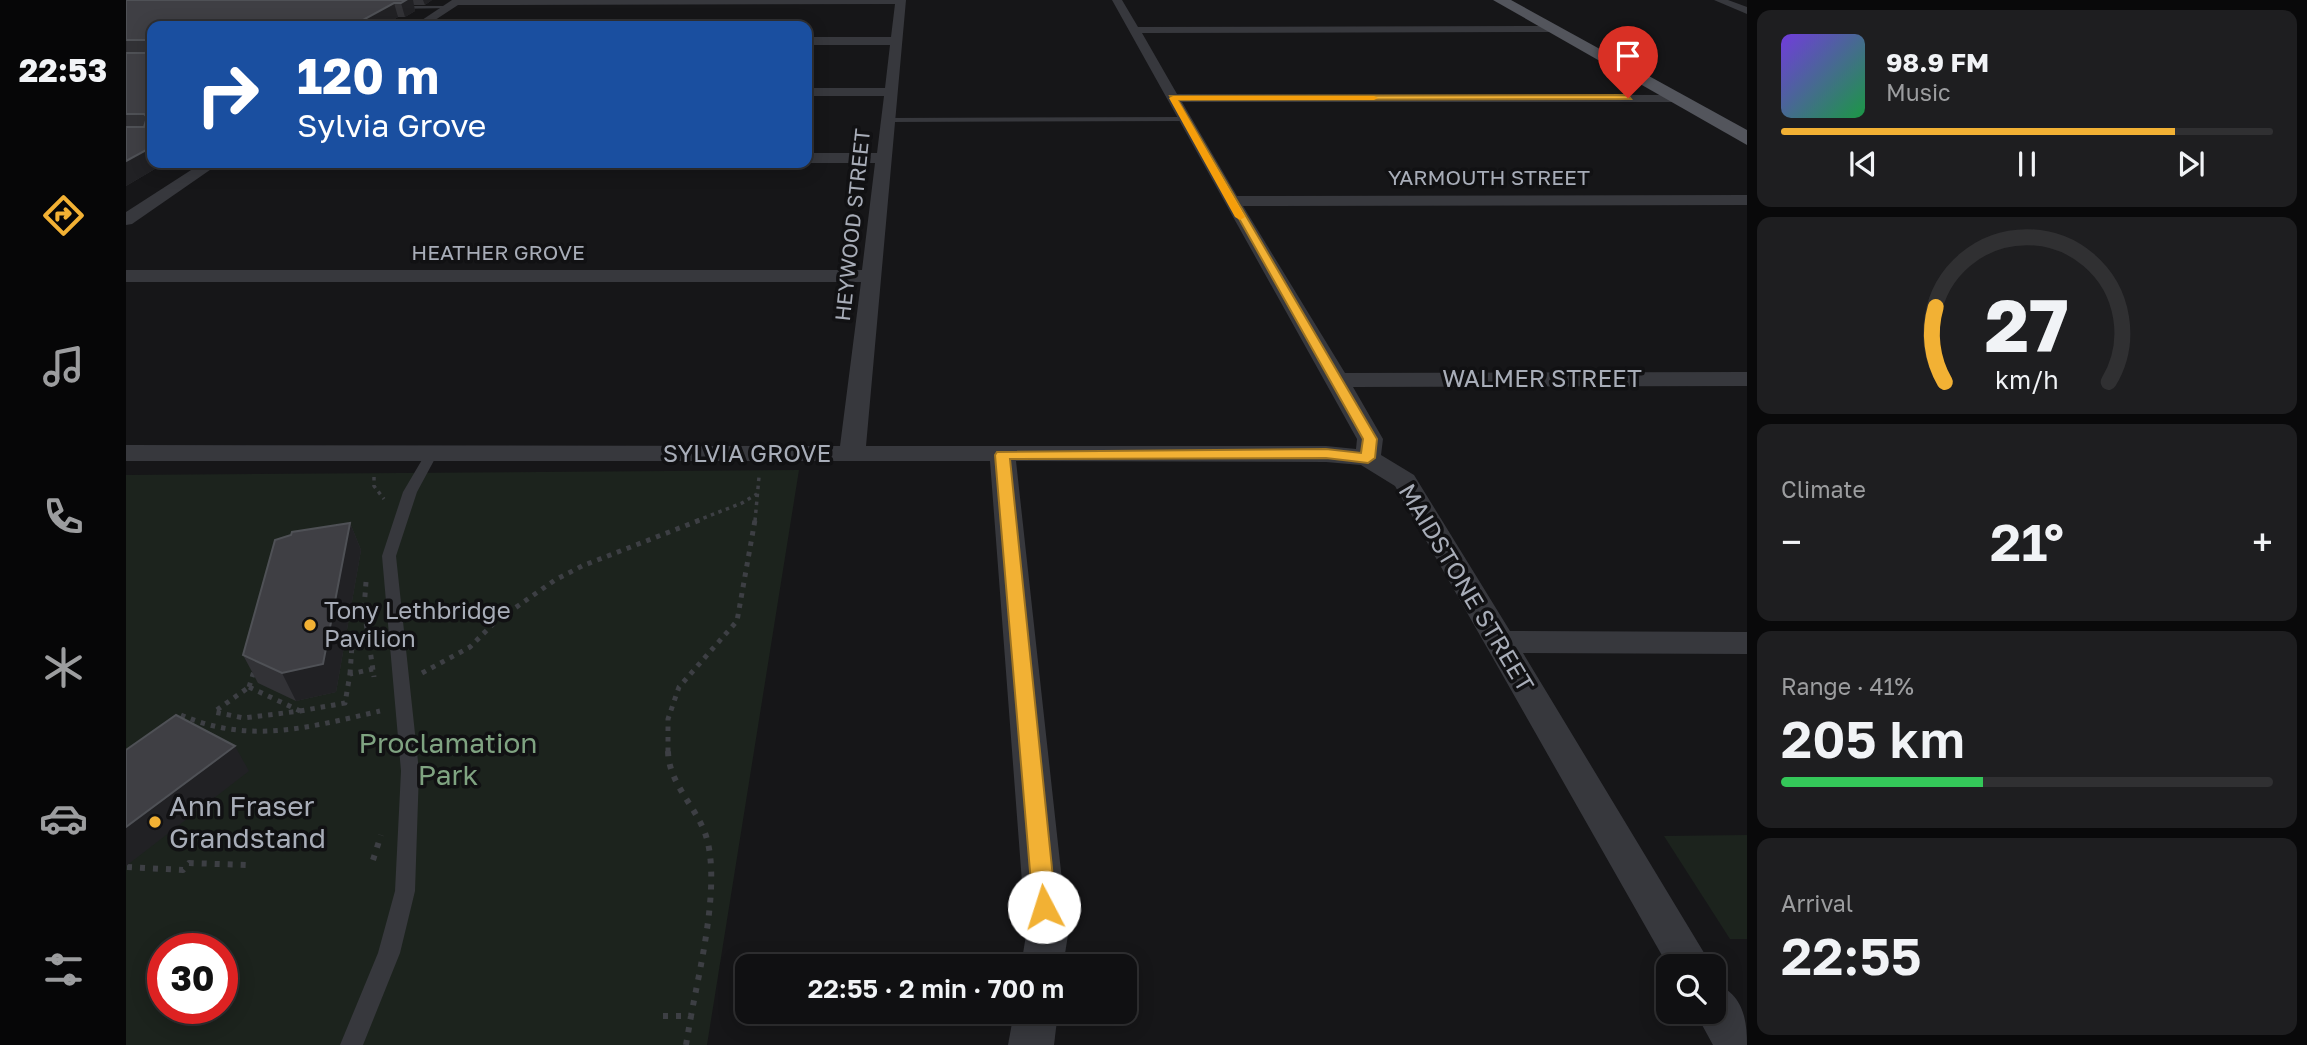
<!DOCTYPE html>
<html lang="en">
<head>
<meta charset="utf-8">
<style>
  :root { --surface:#101012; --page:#1e1e20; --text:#f1f3f6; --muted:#9c9d9f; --line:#303032; --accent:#f2b134 }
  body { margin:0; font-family:"Golos Text",sans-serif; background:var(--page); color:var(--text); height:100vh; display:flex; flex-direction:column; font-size:26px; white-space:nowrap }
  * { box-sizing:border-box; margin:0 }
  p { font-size:23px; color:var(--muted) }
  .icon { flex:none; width:38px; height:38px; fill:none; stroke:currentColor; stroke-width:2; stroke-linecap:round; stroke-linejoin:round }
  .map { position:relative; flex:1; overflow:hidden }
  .side { display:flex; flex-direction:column; gap:10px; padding:10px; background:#09090a; width:560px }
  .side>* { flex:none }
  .guide { position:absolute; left:21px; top:21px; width:665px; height:147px; border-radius:14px; box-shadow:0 4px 18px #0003,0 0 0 2px var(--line); background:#1a4fa0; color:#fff; overflow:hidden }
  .tools { position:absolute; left:1530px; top:954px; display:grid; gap:14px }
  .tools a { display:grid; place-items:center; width:70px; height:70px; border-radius:14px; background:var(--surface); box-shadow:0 4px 18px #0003,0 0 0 2px var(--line); font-size:35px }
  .speed { position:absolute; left:21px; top:933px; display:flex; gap:14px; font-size:35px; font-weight:700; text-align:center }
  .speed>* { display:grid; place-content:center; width:91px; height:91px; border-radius:50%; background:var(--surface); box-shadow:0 4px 18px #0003,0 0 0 2px var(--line); line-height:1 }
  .speed .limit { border:10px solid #d22; background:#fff; color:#111 }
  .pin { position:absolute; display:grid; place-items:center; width:60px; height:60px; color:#fff; margin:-72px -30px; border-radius:50% 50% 50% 0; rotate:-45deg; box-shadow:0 0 7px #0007 }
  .pin .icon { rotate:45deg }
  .me { position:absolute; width:77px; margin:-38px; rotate:355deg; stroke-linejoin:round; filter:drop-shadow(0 0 5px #0008) }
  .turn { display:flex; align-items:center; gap:24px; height:147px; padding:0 35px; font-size:32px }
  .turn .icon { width:91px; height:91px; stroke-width:2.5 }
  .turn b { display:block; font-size:49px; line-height:60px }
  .big { font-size:52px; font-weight:600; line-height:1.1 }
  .side .card { flex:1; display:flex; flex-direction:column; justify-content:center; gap:10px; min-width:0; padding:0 24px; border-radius:14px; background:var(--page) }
  .side .dial { align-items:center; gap:0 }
  .dial svg { height:182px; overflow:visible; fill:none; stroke:var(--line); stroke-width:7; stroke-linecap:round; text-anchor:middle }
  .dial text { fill:var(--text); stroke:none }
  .song { display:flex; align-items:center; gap:21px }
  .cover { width:84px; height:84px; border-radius:10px; background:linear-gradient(135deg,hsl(260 70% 55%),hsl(140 70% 35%)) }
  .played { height:7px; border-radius:4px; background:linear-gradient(90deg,var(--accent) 80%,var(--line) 80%) }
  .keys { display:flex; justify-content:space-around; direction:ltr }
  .heat { display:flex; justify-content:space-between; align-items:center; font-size:38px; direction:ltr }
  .charge { height:10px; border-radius:5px; background:linear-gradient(90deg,#34c759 41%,var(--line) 0) }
  .trip { position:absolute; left:609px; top:954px; width:402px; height:70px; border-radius:14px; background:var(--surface); box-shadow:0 4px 18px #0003,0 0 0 2px var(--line); font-weight:600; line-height:70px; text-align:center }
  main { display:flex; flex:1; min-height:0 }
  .tab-bar { display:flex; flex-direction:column; width:126px; justify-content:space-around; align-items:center; background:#060607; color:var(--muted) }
  .tab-bar .icon { width:49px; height:49px }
  .tab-bar .current { color:var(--accent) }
  .tab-bar b { font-size:32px; color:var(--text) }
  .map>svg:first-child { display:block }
</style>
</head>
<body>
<main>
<nav class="tab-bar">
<b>22:53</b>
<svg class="icon current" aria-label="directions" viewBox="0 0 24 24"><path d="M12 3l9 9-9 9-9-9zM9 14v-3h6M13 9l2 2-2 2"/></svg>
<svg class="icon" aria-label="music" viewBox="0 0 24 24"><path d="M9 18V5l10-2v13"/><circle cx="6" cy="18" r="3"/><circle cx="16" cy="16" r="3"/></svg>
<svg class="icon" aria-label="phone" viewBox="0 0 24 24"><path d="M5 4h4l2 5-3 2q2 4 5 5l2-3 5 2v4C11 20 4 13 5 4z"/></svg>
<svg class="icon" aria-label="climate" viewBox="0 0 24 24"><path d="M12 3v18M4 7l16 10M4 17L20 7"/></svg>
<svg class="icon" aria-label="car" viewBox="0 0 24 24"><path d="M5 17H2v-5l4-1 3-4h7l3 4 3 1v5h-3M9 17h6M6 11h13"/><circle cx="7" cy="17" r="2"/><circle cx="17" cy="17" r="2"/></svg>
<svg class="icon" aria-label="filters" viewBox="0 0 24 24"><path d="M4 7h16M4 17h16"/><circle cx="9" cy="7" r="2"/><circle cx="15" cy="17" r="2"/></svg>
</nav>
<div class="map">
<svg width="1621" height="1045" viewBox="0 0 1621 1045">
  <rect width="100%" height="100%" fill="#161618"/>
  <g fill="#1c231d" fill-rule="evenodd">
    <path d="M673,470l-92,575h-581v-570zM37,948h59v60h-59z"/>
    <polygon points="1621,835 1621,939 1604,939 1538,836"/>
  </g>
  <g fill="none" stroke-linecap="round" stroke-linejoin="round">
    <g stroke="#3d3f44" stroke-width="3.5" stroke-dasharray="3.5 4.5" stroke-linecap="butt">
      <polyline points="248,477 248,486 258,499"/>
      <polyline points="570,521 616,503 631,494"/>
      <polyline points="629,521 633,477"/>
    </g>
    <g stroke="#3d3f44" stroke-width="5" stroke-dasharray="4.5 6" stroke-linecap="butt">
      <polyline points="240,582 238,609 248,677"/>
      <polyline points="296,673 344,647 369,622 429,580 456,566 574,520"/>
      <polyline points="224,674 226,645"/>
      <polyline points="123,687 128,671"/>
      <polygon points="123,687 174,711 118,718 88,712"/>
      <polyline points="174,711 219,703 224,674 247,669"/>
      <path d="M55,715c69,30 129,12 199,-4"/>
      <polyline points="542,752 542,719 553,687 611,621 629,520"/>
    </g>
    <g stroke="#3d3f44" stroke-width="6" stroke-dasharray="5 8" stroke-linecap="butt">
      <polyline points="247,860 255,835"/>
      <polyline points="1,867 57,870 63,863 120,865"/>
      <path d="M537,1016h28c9,-49 31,-136 14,-183 -11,-29 -37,-51 -37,-83"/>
      <polyline points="560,1045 565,1016"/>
    </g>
    <g fill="#37383d" fill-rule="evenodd">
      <polygon points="269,6 321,6 324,8 267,9"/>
      <polygon points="1059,117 1062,121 762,122 758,120 762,118"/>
      <polygon points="306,449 312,453 291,492 270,556 293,771 289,891 274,953 237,1045 214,1045 252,953 269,891 275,771 256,556 277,492 300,453"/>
    </g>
    <g fill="#37383d" fill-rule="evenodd">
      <polygon points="326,0 780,0 740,446 1200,446 1230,449 1231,439 986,0 996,0 1012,27 1426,26 1432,29 1426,32 1016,33 1051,94 1553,95 1555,98 1548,102 1056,102 1111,196 1621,195 1621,205 1117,206 1219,373 1621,372 1621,386 1227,387 1257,439 1255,455 1288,475 1384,631 1621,632 1621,654 1397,653 1586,966 1542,966 1269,486 1235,465 1200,462 890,461 942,935 937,966 895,966 900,935 864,461 0,461 0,445 714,446 735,282 0,282 0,270 736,270 749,163 681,163 681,153 751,153 758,96 681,96 681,88 759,88 764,45 681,45 681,37 765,37 769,4 332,5 300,26 287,26"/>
      <polygon points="1588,0 1602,0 1621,7 1621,14"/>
      <polygon points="76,163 94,163 6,224 0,225 0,212"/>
      <path d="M1587,982c29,12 34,34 34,63h-34l-18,-33h18z"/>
      <polygon points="888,1012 932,1012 928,1045 882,1045"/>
    </g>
    <polygon fill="#53555c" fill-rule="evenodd" points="1367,0 1385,0 1621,130 1621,145"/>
  </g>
  <g fill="#323236">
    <polygon points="0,0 306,0 299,5 288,5 289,11 279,17 272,17 26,163 39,163 0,186"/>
    <polygon points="224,523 235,550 210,692 170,701 132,683 117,655"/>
  </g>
  <g fill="#212124">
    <polygon points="280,0 287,0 289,11 279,17 275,3"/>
    <polygon points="297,0 306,0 299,5"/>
    <polygon points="268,3 272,17 256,26 226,26"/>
    <polygon points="26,146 26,163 39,163 0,186 0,161"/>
    <polygon points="224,523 235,550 210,692 170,701 156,673"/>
    <polygon points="109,746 123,771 0,866 0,827"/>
  </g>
  <g fill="#3f3f44" stroke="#4f5156" stroke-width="2">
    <polygon points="0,0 280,0 275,3 268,3 226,26 26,26 26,147 0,161 0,127 18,127 21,117 18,114 0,114 0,53 19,53 22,50 20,40 0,40"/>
    <polygon points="224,523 197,664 156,673 117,655 149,540 165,535 166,532"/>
    <polygon points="50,715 109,746 0,827 0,750"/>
  </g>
  <polygon fill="#f2b134" stroke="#9d7322" stroke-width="2" points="1502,95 1505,99 1052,100 1251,439 1249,458 1242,463 1200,458 884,459 930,907 926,915 918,918 910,915 907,907 869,455 871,452 1200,449 1235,453 1237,439 1044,96"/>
  <polygon fill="#f59e0b" points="1047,96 1248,96 1252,98 1248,100 1052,100 1119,217 1114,220 1109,217 1043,98"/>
  <g fill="#f2b134" stroke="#111113" stroke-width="2.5">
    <circle cx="184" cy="625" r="7"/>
    <circle cx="29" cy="822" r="7"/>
  </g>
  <g text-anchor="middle" stroke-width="7" stroke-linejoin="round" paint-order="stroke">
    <g font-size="21" fill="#a8adb8" stroke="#111113">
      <text x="1363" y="185">YARMOUTH STREET</text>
      <text transform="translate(727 225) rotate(-84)" y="7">HEYWOOD STREET</text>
      <text x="372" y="260">HEATHER GROVE</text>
    </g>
    <g font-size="24" fill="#a8adb8" stroke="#111113">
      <text x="1416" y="387">WALMER STREET</text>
      <text x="621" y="462">SYLVIA GROVE</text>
      <text transform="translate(1340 588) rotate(59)" y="8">MAIDSTONE STREET</text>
    </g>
    <g font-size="24" fill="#a8adb8" stroke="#111113" text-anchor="start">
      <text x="198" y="619">Tony Lethbridge<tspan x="198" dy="28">Pavilion</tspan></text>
    </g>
    <g font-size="28" fill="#7fa381" stroke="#111113">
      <text x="322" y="753">Proclamation<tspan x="322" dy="32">Park</tspan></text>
    </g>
    <g font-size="28" fill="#a8adb8" stroke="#111113" text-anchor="start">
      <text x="43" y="816">Ann Fraser<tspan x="43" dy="32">Grandstand</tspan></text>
    </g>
  </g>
</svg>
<div class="tools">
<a><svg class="icon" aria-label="search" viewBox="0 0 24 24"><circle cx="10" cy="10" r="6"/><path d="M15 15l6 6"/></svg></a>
</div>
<div class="speed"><div class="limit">30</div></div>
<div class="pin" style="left:1502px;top:98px;background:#d93025"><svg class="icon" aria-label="arrive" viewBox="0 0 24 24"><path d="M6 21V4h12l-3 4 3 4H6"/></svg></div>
<svg class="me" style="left:918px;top:907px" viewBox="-20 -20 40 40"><circle r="19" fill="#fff"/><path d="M0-13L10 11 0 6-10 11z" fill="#f2b134"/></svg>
<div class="trip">22:55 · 2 min · 700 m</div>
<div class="guide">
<div class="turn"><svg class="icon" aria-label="right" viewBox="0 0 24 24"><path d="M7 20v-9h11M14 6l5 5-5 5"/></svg><div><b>120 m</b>Sylvia Grove</div></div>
</div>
</div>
<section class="side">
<div class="card">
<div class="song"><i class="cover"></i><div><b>98.9 FM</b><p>Music</p></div></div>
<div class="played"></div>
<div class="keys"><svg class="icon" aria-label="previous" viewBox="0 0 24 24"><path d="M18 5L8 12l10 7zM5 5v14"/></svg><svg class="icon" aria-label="pause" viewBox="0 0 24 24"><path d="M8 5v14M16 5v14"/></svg><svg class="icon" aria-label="next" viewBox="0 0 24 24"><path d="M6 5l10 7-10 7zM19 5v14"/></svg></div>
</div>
<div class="card dial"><svg viewBox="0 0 100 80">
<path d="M14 69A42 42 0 1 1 86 69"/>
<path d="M14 69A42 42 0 0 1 10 36" stroke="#f2b134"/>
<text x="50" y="56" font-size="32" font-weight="700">27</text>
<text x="50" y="72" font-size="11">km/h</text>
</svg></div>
<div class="card"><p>Climate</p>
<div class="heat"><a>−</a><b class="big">21°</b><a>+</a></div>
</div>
<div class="card"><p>Range · 41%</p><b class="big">205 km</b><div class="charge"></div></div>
<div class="card"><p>Arrival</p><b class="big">22:55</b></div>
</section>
</main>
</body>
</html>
